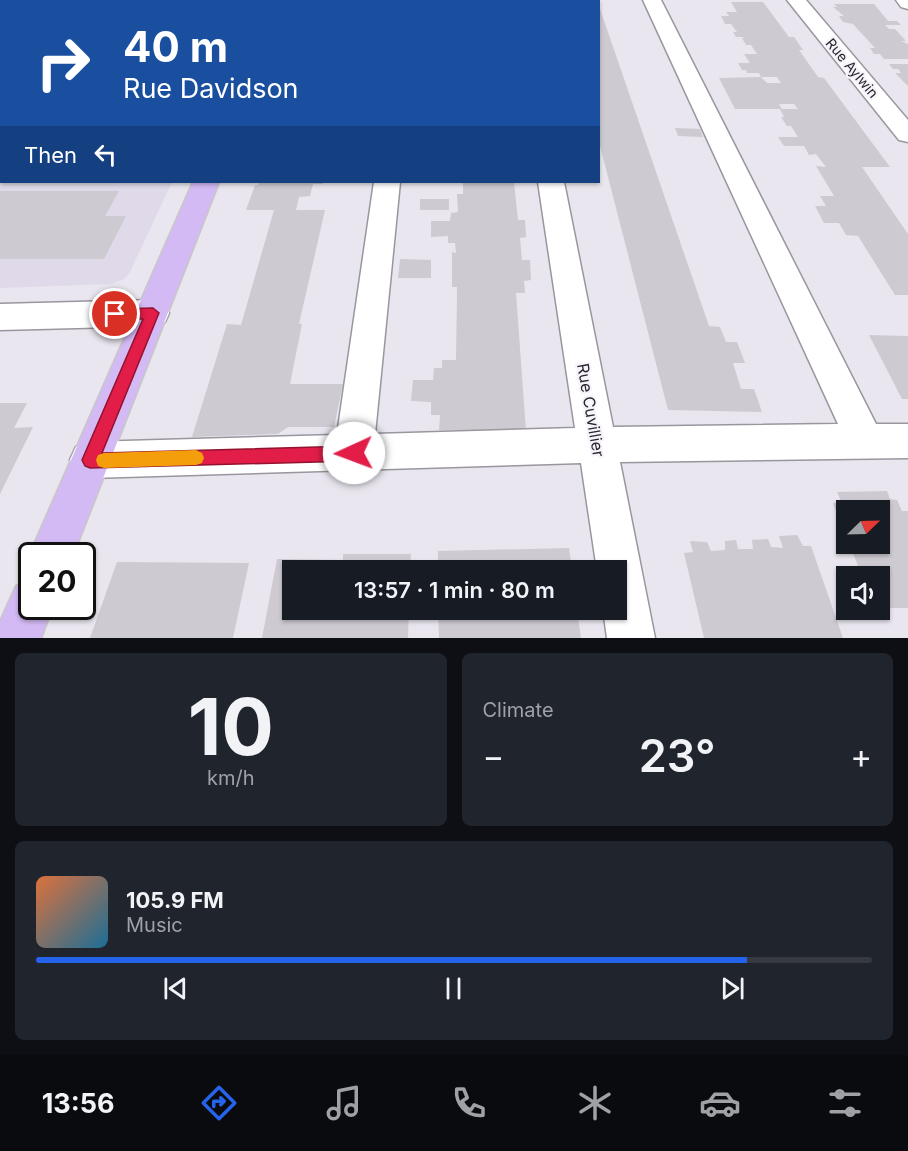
<!DOCTYPE html>
<html lang="en">
<head>
<meta charset="utf-8">
<style>
  :root { --surface:#171b24; --page:#20242c; --text:#f1f3f6; --muted:#9ea1a6; --line:#363941; --accent:#2563eb }
  body { margin:0; font-family:Inter,sans-serif; background:var(--page); color:var(--text); height:100vh; display:flex; flex-direction:column; font-size:22px; white-space:nowrap }
  * { box-sizing:border-box; margin:0 }
  p { font-size:20px; color:var(--muted) }
  .icon { flex:none; width:33px; height:33px; fill:none; stroke:currentColor; stroke-width:2; stroke-linecap:round; stroke-linejoin:round }
  .map { position:relative; height:638px; overflow:hidden }
  .details { display:flex; flex-direction:column; gap:15px; padding:15px; background:#0d0f14; flex:1 }
  .details>* { flex:none }
  .top-card { position:absolute; left:0px; top:0px; width:600px; height:183px; box-shadow:0 2px 4px #0004; background:#1a4fa0; color:#fff; overflow:hidden }
  .needle { width:39px; rotate:67deg }
  .tools { position:absolute; left:836px; top:500px; display:grid; gap:12px }
  .tools a { display:grid; place-items:center; width:54px; height:54px; border-radius:0px; background:var(--surface); box-shadow:0 2px 4px #0004; font-size:30px }
  .speed { position:absolute; left:18px; top:542px; display:flex; gap:12px; font-size:30px; font-weight:700; text-align:center }
  .speed>* { display:grid; place-content:center; width:78px; height:78px; border-radius:50%; background:var(--surface); box-shadow:0 2px 4px #0004; line-height:1 }
  .speed .limit { border:3px solid #111; border-radius:9px; background:#fff; color:#111 }
  .pin { position:absolute; display:grid; place-items:center; width:51px; height:51px; color:#fff; margin:-26px; border:3px solid #fff; border-radius:50%; box-shadow:0 2px 6px #0007 }
  .me { position:absolute; width:66px; margin:-33px; rotate:268deg; stroke-linejoin:round; filter:drop-shadow(0 0 4px #0008) }
  .turn { display:flex; align-items:center; gap:21px; height:126px; padding:0 24px; font-size:27px }
  .turn .icon { width:78px; height:78px; stroke-width:2.5 }
  .turn b { display:block; font-size:42px; line-height:51px }
  .then { display:flex; align-items:center; height:57px; padding:0 24px; background:#0003; gap:12px; font-size:22px }
  .big { font-size:45px; font-weight:600; line-height:1.1 }
  .details .tile { flex:1; display:flex; flex-direction:column; justify-content:center; gap:9px; min-width:0; padding:0 21px; border-radius:9px; background:var(--page) }
  .details .dial { align-items:center; gap:0 }
  .dial b { font-size:78px; line-height:1 }
  .song { display:flex; align-items:center; gap:18px }
  .cover { width:72px; height:72px; border-radius:9px; background:linear-gradient(135deg,hsl(20 70% 55%),hsl(200 70% 35%)) }
  .played { height:6px; border-radius:3px; background:linear-gradient(90deg,var(--accent) 85%,var(--line) 85%) }
  .keys { display:flex; justify-content:space-around; direction:ltr }
  .heat { display:flex; justify-content:space-between; align-items:center; font-size:33px; direction:ltr }
  .details .tiles { flex:1; display:grid; gap:15px; grid-template-columns:1fr 1fr }
  .tile:last-child { grid-column:span 2 }
  .trip { position:absolute; left:282px; top:560px; width:345px; height:60px; border-radius:0px; background:var(--surface); box-shadow:0 2px 4px #0004; font-weight:600; line-height:60px; text-align:center }
  .tabs { display:flex; height:96px; justify-content:space-around; align-items:center; background:#090b0e; color:var(--muted) }
  .tabs .icon { width:42px; height:42px }
  .tabs .on { color:var(--accent) }
  .tabs b { font-size:27px; color:var(--text) }
  .map>svg:first-child { display:block }
</style>
</head>
<body>
<div class="map">
<svg width="908" height="638" viewBox="0 0 908 638">
  <rect width="100%" height="100%" fill="#e9e6ef"/>
  <polygon fill="#dfd9e9" points="0,95 2,182 172,182 130,272 124,279 111,284 0,288"/>
  <polygon fill="#dfccfb" points="0,0 258,0 2,2 0,95"/>
  <g fill="#cdcad2" fill-rule="evenodd">
    <path d="M731,2h32l26,35h5l9,13h-4l19,27 6,1 66,89h-28l46,67v61h-13l-37,-59 -12,-1 -7,-12h-15l-9,-17h11l-6,-10h14l-18,-30 10,1 -10,-13 -7,1 -5,-9h-20l-6,-9h20l-7,-11h-4l-6,-9h3l-4,-8h-45l-16,-31 42,-1 6,6h14l-4,-6h-16l-2,-4h-12l-1,-3h-4l-4,-7h12l-6,-9h13l-6,-9h-5l-4,-7 4,-1h-10l-3,-5h4l-6,-8h-6l-4,-8h8l-3,-4h11zM779,104h15l4,5h-16z"/>
    <polygon points="834,4 874,4 888,21 897,21 901,25 885,25 889,29 895,29 906,41 901,41 908,44 908,59 884,59 880,54 874,54 870,48 875,48 853,24 843,22 839,16 844,16 833,7 837,7"/>
    <polygon points="599,6 709,326 720,327 726,342 737,342 745,363 733,363 741,389 754,389 762,412 668,410 598,138"/>
    <polygon points="889,64 908,64 908,86 895,73 901,73 898,69 893,69"/>
    <polygon points="675,128 700,129 703,137 678,136"/>
    <polygon points="259,182 323,182 323,184 313,184 310,196 299,197 296,210 325,210 299,324 302,324 290,384 343,384 334,427 288,427 278,434 192,437 227,324 241,325 274,210 246,210 255,185 258,185"/>
    <polygon points="463,182 514,182 518,220 525,220 526,237 520,238 522,260 530,260 531,280 524,281 525,293 516,293 526,431 439,430 440,415 431,415 431,402 411,401 413,380 433,380 434,368 442,368 442,360 456,360 457,292 457,287 452,287 452,252 456,253 455,243 448,243 448,236 431,237 431,221 450,221 451,213 458,212 457,194 463,194"/>
    <polygon points="0,191 119,191 105,216 126,216 104,259 0,259"/>
    <rect x="420" y="199" width="29" height="11"/>
    <polygon points="400,259 431,260 431,278 398,278"/>
    <polygon points="869,335 908,336 908,399 902,399"/>
    <polygon points="0,403 27,403 14,428 33,427 0,494"/>
    <polygon points="887,491 890,499 897,500 902,511 908,511 908,608 879,608 879,576 862,576 849,543 879,543 879,510 846,510 846,536 833,503 842,503 837,492"/>
    <polygon points="797,535 803,546 811,546 843,638 704,638 684,553 693,552 690,541 707,542 711,551 725,550 725,541 736,540 738,549 753,549 752,540 768,539 771,547 783,548 779,536"/>
    <polygon points="569,548 572,570 438,570 438,551"/>
    <polygon points="343,554 411,554 410,570 292,570 292,609 409,609 408,638 262,638 277,559 343,560"/>
    <polygon points="117,562 249,563 233,638 90,638"/>
    <polygon points="438,609 577,609 581,638 439,638"/>
  </g>
  <g fill="none" stroke-linecap="round" stroke-linejoin="round">
    <g stroke="#99969e" stroke-width="3">
      <g id="minor">
        <polygon points="400,0 418,0 399,2"/>
        <rect x="510" y="0" width="18" height="2"/>
        <polygon points="643,0 661,0 876,424 908,424 908,458 620,462 655,638 607,638 603,609 616,609 616,570 597,570 581,463 90,478 76,473 70,460 76,447 90,442 337,435 374,182 400,182 375,434 575,428 538,182 564,182 613,427 838,424"/>
        <polygon points="787,0 806,0 908,120 908,142 899,140"/>
        <polygon points="896,0 908,0 908,9 901,7"/>
        <polygon points="153,300 165,304 169,313 165,322 153,326 0,330 0,304"/>
      </g>
    </g>
    <g stroke="#c7c7c7" stroke-width="3">
      <g id="major">
        <polygon points="273,0 291,0 272,2"/>
        <polygon points="193,182 219,182 73,555 32,555 32,561 29,555 36,540"/>
        <polygon points="32,579 32,606 53,606 41,638 0,638 0,622 16,586"/>
      </g>
    </g>
    <use href="#minor" fill="#fff" fill-rule="evenodd"/>
    <use href="#major" fill="#d4baf5" fill-rule="evenodd"/>
  </g>
  <polygon fill="#e11d48" stroke="#92132f" stroke-width="1.5" points="153,308 159,313 102,453 354,446 360,448 363,453 360,459 354,461 90,468 85,466 82,460 143,319 115,319 108,314 115,309"/>
  <polygon fill="#f59e0b" points="196,450 202,453 204,458 202,463 196,465 104,468 98,466 96,460 98,455 104,453"/>
  <g text-anchor="middle" stroke-width="4.5" stroke-linejoin="round" paint-order="stroke">
    <g font-size="14" fill="#272629" stroke="#f7f3fc">
      <text transform="translate(852 68) rotate(50)" y="5">Rue Aylwin</text>
    </g>
    <g font-size="16" fill="#272629" stroke="#f7f3fc">
      <text transform="translate(591 410) rotate(80)" y="6">Rue Cuvillier</text>
    </g>
  </g>
</svg>
<div class="tools">
<a><svg class="needle" viewBox="-14 -14 28 28"><path d="M0-13l5 13h-10z" fill="#e53935"/><path d="M0 13l5-13h-10z" fill="#9ea1a6"/></svg></a>
<a><svg class="icon" aria-label="sound" viewBox="0 0 24 24"><path d="M4 9h4l5-4v14l-5-4H4zM17 9q2 3 0 6"/></svg></a>
</div>
<div class="speed"><div class="limit">20</div></div>
<div class="pin" style="left:115px;top:314px;background:#d93025"><svg class="icon" aria-label="arrive" viewBox="0 0 24 24"><path d="M6 21V4h12l-3 4 3 4H6"/></svg></div>
<svg class="me" style="left:354px;top:453px" viewBox="-20 -20 40 40"><circle r="19" fill="#fff"/><path d="M0-13L10 11 0 6-10 11z" fill="#e11d48"/></svg>
<div class="trip">13:57 · 1 min · 80 m</div>
<div class="top-card">
<div class="turn"><svg class="icon" aria-label="right" viewBox="0 0 24 24"><path d="M7 20v-9h11M14 6l5 5-5 5"/></svg><div><b>40 m</b>Rue Davidson</div></div>
<div class="then">Then<svg class="icon" aria-label="left" viewBox="0 0 24 24"><path d="M17 20v-9H6M10 6l-5 5 5 5"/></svg></div>
</div>
</div>
<section class="details">
<div class="tiles">
<div class="tile dial"><b>10</b><p>km/h</p></div>
<div class="tile"><p>Climate</p>
<div class="heat"><a>−</a><b class="big">23°</b><a>+</a></div>
</div>
<div class="tile">
<div class="song"><i class="cover"></i><div><b>105.9 FM</b><p>Music</p></div></div>
<div class="played"></div>
<div class="keys"><svg class="icon" aria-label="previous" viewBox="0 0 24 24"><path d="M18 5L8 12l10 7zM5 5v14"/></svg><svg class="icon" aria-label="pause" viewBox="0 0 24 24"><path d="M8 5v14M16 5v14"/></svg><svg class="icon" aria-label="next" viewBox="0 0 24 24"><path d="M6 5l10 7-10 7zM19 5v14"/></svg></div>
</div>
</div>
</section>
<nav class="tabs">
<b>13:56</b>
<svg class="icon on" aria-label="directions" viewBox="0 0 24 24"><path d="M12 3l9 9-9 9-9-9zM9 14v-3h6M13 9l2 2-2 2"/></svg>
<svg class="icon" aria-label="music" viewBox="0 0 24 24"><path d="M9 18V5l10-2v13"/><circle cx="6" cy="18" r="3"/><circle cx="16" cy="16" r="3"/></svg>
<svg class="icon" aria-label="phone" viewBox="0 0 24 24"><path d="M5 4h4l2 5-3 2q2 4 5 5l2-3 5 2v4C11 20 4 13 5 4z"/></svg>
<svg class="icon" aria-label="climate" viewBox="0 0 24 24"><path d="M12 3v18M4 7l16 10M4 17L20 7"/></svg>
<svg class="icon" aria-label="car" viewBox="0 0 24 24"><path d="M5 17H2v-5l4-1 3-4h7l3 4 3 1v5h-3M9 17h6M6 11h13"/><circle cx="7" cy="17" r="2"/><circle cx="17" cy="17" r="2"/></svg>
<svg class="icon" aria-label="filters" viewBox="0 0 24 24"><path d="M4 7h16M4 17h16"/><circle cx="9" cy="7" r="2"/><circle cx="15" cy="17" r="2"/></svg>
</nav>
</body>
</html>
